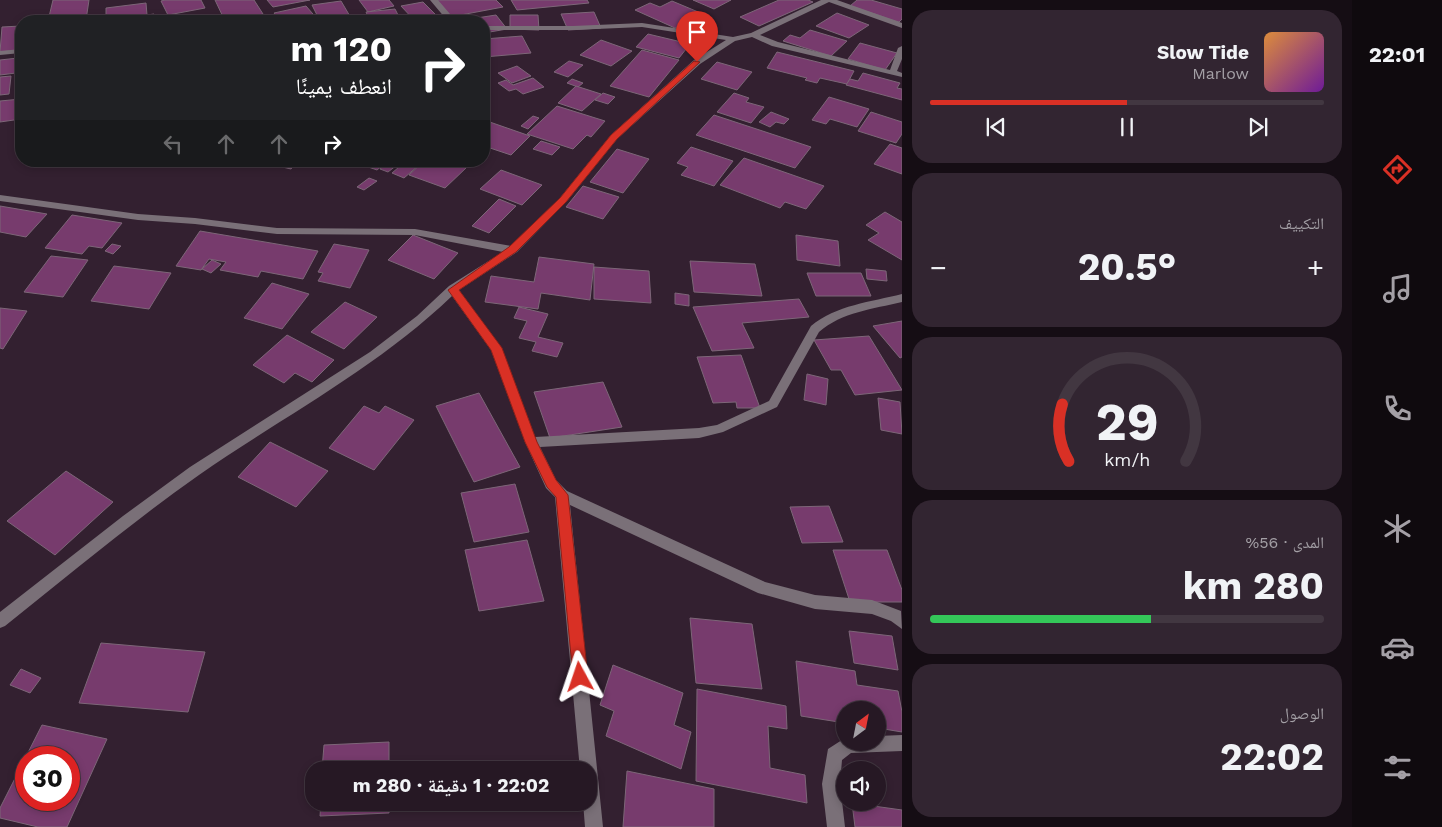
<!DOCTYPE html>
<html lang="ar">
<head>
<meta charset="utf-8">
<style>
  :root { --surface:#261824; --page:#322531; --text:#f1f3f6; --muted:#a4a0a6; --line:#423741; --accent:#d93025 }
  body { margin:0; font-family:"Work Sans","Noto Naskh Arabic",sans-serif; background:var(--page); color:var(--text); direction:rtl; height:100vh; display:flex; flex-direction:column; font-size:19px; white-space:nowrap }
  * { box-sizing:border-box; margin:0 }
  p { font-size:16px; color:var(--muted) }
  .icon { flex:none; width:28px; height:28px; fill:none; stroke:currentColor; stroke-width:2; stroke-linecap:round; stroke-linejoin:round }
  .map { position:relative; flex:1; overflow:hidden; direction:ltr }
  .sheet { display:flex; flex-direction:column; gap:10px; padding:10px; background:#150d14; width:450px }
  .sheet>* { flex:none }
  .top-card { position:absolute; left:15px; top:15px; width:475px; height:152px; border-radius:20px; box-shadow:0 2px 8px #0003,0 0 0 1px var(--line); direction:rtl; background:#202124; color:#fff; overflow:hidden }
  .needle { width:32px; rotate:32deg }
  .fabs { position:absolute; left:836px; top:701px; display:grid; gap:10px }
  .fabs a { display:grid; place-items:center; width:50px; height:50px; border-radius:50%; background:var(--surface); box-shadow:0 2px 8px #0003,0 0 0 1px var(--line); font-size:25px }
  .speed { position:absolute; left:15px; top:746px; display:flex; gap:10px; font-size:25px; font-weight:700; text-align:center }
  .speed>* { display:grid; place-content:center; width:65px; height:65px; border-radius:50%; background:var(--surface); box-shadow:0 2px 8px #0003,0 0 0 1px var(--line); line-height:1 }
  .speed .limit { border:8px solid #d22; background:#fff; color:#111 }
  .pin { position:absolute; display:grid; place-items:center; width:42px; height:42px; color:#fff; margin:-51px -21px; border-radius:50% 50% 50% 0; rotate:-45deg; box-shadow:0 0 5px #0007 }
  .pin .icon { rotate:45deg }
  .me { position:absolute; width:55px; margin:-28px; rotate:355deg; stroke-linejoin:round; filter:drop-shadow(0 0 4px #0008) }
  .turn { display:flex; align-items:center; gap:18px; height:105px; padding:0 15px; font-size:22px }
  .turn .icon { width:65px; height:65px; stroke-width:2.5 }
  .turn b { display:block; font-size:35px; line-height:42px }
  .lanes { display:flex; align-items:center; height:48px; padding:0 15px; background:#0003; justify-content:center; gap:25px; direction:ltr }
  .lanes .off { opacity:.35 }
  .big { font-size:38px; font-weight:700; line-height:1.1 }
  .sheet .tile { flex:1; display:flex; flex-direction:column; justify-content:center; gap:8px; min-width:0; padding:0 18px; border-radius:20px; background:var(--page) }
  .sheet .dial { align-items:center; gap:0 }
  .dial svg { height:130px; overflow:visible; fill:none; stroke:var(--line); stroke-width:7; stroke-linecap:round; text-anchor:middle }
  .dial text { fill:var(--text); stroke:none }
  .song { display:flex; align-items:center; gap:15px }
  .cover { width:60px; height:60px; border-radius:8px; background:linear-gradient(135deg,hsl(30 70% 55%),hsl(280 70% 35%)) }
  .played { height:5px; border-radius:2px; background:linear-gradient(90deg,var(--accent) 50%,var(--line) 50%) }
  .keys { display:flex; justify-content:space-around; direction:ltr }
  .heat { display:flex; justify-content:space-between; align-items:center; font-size:28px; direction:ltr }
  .charge { height:8px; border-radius:4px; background:linear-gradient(90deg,#34c759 56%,var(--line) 0) }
  .trip { position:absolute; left:305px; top:761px; width:292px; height:50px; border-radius:20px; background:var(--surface); box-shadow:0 2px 8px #0003,0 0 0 1px var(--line); font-weight:700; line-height:50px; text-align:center; direction:rtl }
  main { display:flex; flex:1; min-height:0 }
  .tab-bar { display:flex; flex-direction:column; width:90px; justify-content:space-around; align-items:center; background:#0f0a0e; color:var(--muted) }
  .tab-bar .icon { width:35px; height:35px }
  .tab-bar .on { color:var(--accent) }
  .tab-bar b { font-size:22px; color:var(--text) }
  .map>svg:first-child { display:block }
</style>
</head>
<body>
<main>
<nav class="tab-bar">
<b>22:01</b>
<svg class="icon on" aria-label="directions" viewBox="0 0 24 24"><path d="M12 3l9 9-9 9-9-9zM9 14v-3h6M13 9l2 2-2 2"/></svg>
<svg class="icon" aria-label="music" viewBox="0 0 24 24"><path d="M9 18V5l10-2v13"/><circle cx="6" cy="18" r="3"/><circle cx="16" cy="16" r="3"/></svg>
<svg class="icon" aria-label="phone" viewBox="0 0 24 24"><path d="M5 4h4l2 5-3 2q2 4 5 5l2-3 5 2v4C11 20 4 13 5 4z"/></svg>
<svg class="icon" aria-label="climate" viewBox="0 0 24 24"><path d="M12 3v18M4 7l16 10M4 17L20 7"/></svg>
<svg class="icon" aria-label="car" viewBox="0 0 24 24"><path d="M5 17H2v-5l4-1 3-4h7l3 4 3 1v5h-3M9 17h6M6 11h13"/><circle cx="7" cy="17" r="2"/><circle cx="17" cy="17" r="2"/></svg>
<svg class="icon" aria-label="filters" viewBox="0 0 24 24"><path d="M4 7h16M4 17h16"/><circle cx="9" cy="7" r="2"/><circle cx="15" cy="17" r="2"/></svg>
</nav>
<section class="sheet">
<div class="tile">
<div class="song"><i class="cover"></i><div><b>Slow Tide</b><p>Marlow</p></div></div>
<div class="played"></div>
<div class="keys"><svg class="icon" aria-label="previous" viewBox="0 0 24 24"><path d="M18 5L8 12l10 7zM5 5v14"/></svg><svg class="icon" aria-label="pause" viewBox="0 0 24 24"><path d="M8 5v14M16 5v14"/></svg><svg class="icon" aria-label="next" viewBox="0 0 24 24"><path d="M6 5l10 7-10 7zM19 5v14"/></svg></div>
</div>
<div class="tile"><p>التكييف</p>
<div class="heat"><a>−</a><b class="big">20.5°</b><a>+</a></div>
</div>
<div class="tile dial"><svg viewBox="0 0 100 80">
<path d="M14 69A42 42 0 1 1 86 69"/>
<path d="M14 69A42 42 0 0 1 10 34" stroke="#d93025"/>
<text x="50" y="56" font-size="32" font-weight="700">29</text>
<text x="50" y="72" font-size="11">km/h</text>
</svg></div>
<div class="tile"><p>المدى · 56%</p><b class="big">280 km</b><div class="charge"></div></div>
<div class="tile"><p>الوصول</p><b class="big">22:02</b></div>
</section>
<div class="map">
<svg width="902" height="827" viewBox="0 0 902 827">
  <rect width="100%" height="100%" fill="#332030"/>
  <g fill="#773b6d" stroke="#7d6678" fill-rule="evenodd">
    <polygon points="53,0 89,0 86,20 48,21"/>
    <polygon points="165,0 201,0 205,8 168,15 161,1"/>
    <polygon points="215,0 254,0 263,14 225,21"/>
    <polygon points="267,0 310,0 273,7"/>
    <polygon points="359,0 389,0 394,6 368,12"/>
    <polygon points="436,0 496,0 503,7 450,17"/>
    <polygon points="511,0 587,0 589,3 517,10"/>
    <polygon points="693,0 731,0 714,9"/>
    <polygon points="779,0 808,0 813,2 759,26 740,17"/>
    <polygon points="857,0 871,0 902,9 902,19 899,22 850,6"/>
    <polygon points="341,1 351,18 320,21 312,5"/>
    <polygon points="672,1 703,14 675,28 635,10 650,3 660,7"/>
    <polygon points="423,2 437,16 415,21 401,6"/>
    <polygon points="146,3 147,15 154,14 154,21 106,20 106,8"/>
    <polygon points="306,6 319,21 280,21 274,13"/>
    <polygon points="395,9 401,21 370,21 366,12"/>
    <polygon points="594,12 601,28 568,30 561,14"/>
    <polygon points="837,13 869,25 849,38 816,26"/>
    <polygon points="496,15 507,29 484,33 484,21 471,21 470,19"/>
    <polygon points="510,15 538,15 539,30 510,29"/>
    <polygon points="21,26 21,50 0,52 2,27"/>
    <polygon points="810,30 847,41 831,56 783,41 790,35 800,38"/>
    <polygon points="648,34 690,44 679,58 636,47"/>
    <polygon points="522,36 531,53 484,57 484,39"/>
    <polygon points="601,40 632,51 611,66 580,55"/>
    <polygon points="860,43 897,53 885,70 848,59"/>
    <polygon points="642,50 679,60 649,97 610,86"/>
    <polygon points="777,52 854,71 847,84 820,78 817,83 805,80 807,78 767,68"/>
    <polygon points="18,58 16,73 0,75 0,60"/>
    <polygon points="569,61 583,65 568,77 554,72"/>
    <polygon points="717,62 752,72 737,90 701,79"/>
    <polygon points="517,66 531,76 512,83 498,73"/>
    <polygon points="863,73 900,83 897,88 902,89 902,100 846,85 850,79 858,81"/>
    <polygon points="11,76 9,94 0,95 0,77"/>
    <polygon points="533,78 544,87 523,94 516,89 509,91 498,83 506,80 513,85"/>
    <polygon points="572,79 583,83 578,87 567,83"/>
    <polygon points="576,86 601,94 582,111 558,103"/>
    <polygon points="603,93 615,97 608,104 595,100"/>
    <polygon points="734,93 749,98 746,102 764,107 751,123 717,112"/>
    <polygon points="829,97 869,109 857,127 830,119 826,124 812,120"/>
    <polygon points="21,99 21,119 0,122 0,101"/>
    <polygon points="557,106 605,121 591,137 587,135 573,149 527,134"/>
    <polygon points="771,112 789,119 784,124 776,122 770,127 759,122"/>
    <polygon points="871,112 902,122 902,134 896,143 858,131"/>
    <polygon points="714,115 811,147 795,168 696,135"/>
    <polygon points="533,116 539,118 528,129 521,126"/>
    <polygon points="484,120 530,136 511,155 484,146"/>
    <polygon points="541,141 560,147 552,155 533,149"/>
    <polygon points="890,144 902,148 902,174 874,164"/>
    <polygon points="691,147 733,161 714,186 681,175 688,167 677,163"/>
    <polygon points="617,149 649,159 623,193 590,182"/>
    <polygon points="744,158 824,186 806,209 785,202 780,208 720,185"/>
    <polygon points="272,161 297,161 291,169 270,164"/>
    <polygon points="364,161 388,161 377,170 360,164"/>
    <polygon points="406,161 419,165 404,178 392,173"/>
    <polygon points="424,161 447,161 466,168 445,188 409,175"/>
    <polygon points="389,162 397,165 388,172 380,169"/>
    <polygon points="501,170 542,185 522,205 480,189"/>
    <polygon points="369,178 377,181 364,190 357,187"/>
    <polygon points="583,186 619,197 603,219 566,207"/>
    <polygon points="499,199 516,206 489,233 472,226"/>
    <polygon points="0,206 47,214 26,237 0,232"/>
    <polygon points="885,212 902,222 902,260 868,240 879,233 866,225"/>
    <polygon points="72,215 122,223 102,248 89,246 82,254 45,248"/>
    <polygon points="200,231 318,251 303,279 261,271 258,277 220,270 226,262 209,259 201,270 176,266"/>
    <polygon points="413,235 458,253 434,279 388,260"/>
    <polygon points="796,235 838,241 840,266 797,260"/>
    <polygon points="112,244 121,246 113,254 105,251"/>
    <polygon points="334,244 369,250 350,288 318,281 323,273 318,272"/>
    <polygon points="51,256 88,260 63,297 24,292"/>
    <polygon points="539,257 594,264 590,300 541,293 538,309 485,302 491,276 534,282"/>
    <polygon points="212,260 221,264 211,273 202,269"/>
    <polygon points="690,261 755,264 762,296 694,292"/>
    <polygon points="114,266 171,273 149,309 91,301"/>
    <polygon points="594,267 649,271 651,303 594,299"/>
    <polygon points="866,269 886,271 887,281 867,279"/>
    <polygon points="807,273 861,273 871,296 816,296"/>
    <polygon points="272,283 309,294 282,329 244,318"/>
    <polygon points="675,293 689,295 689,306 675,304"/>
    <polygon points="799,299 809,317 742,323 754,348 712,351 693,307"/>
    <polygon points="345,302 377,317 344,349 311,332"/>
    <polygon points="519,307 548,314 538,337 563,343 557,357 532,351 536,342 519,338 527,321 514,318"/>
    <polygon points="0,308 27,311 3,349 0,348"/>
    <polygon points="902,321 902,357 900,358 873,326"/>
    <polygon points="287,335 334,360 312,382 295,373 284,383 253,365"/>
    <polygon points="869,336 902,390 855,395 841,370 831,370 814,340"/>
    <polygon points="741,355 760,408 737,408 736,402 713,403 697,357"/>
    <polygon points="807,374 828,379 826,405 804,400"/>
    <polygon points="603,382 622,427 550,438 534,392"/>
    <polygon points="479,393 520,467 474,482 436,406"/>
    <polygon points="878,398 900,402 902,434 881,430"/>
    <polygon points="364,406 379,413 385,406 414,420 374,470 329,448"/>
    <polygon points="270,442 328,471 296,507 238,477"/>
    <polygon points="66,471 113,502 55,555 7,521"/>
    <polygon points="515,484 529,532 474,542 461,493"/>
    <polygon points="829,506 843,542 802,543 790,507"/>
    <polygon points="527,540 544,601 479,611 465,550"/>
    <polygon points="833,550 887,550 902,590 902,602 850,602"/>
    <polygon points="690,618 752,624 762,689 696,683"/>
    <polygon points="849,631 892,636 898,670 854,663"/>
    <polygon points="101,643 205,652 188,712 79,703"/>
    <polygon points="796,661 855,671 857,685 898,691 902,712 902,732 878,728 878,710 845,710 845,723 801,716"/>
    <polygon points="613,665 683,693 674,725 691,732 681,769 606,736 614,711 600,705"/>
    <polygon points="21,669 41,678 30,693 10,685"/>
    <polygon points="697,689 786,706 787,729 768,726 770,768 805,775 807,803 696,781"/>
    <path d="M42,725l65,14 -40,88h-29l-38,-9v-10zM26,758h43v42h-43z"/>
    <polygon points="389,742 389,770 322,770 324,745"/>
    <polygon points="627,771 714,789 714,827 623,827"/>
    <polygon points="321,802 389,802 389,813 320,816"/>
    <polygon points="852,803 902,810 902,827 855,827"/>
  </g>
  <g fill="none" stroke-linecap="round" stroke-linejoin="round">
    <g fill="#7a7078" fill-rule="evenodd">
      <polygon points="430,0 438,0 456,21 382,21 386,19 427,17 446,19"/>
      <path d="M821,0h16l65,23v5l-73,-26 -69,33 18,7 112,28 8,-22 4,-2v13l-5,12 5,2v4l-130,-31 -20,-9 -17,4 -35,23 -83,75 -51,63 -49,50 -58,38 43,59 33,88 164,-9 18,-3 52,-24 42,-75c25,-21 60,-24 91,-32v8c-29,7 -60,10 -83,30l-42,75 -54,25 -24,6 -159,9 16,33 11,11 198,91 50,13 57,5 29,11 1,18 -11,-8 -19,-7 -57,-5 -57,-16 -188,-88 33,322h-18l-2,-25h6v-32h-9l-25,-273 -9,-9 -21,-46 -34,-92 -39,-54c-75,72 -168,120 -253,179 -67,47 -130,100 -194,151l-5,2v-16l123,-96 67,-49 180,-115 47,-36 32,-30 54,-34 -88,-17 -138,-1 -82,-10 -57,-4 -138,-19v-6l138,19 57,4 82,10 138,1 96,17 49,-48 51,-63 83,-75 32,-20 -84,-13 -69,3h-89v-4h89l69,-3 91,14 18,-4z"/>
      <polygon points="21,49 21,53 0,55 0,51"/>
      <polygon points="902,735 902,751 851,753 842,760 840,784 845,827 827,827 822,784 828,749 845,738 845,742 878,742 878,736"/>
    </g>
  </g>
  <polygon fill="#d93025" stroke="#8d1f18" points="694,61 700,62 617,139 566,202 516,252 459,290 502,348 537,442 556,480 568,495 588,677 585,682 580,684 575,682 573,677 556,497 547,487 525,442 491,350 448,290 509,247 560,198 611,135"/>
</svg>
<div class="fabs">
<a><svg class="needle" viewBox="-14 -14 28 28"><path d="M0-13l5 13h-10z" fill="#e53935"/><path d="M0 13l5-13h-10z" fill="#a4a0a6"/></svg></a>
<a><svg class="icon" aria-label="sound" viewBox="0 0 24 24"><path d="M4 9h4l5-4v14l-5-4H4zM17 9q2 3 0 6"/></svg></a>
</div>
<div class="speed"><div class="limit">30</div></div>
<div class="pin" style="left:697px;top:62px;background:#d93025"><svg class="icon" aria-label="arrive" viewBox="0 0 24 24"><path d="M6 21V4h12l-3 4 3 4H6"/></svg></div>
<svg class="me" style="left:580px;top:677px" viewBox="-20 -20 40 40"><path d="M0-17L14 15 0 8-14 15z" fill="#d93025" stroke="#fff" stroke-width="4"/></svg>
<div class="trip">22:02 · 1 دقيقة · 280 m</div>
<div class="top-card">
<div class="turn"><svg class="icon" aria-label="right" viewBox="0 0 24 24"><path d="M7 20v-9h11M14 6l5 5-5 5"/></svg><div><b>120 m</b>انعطف يمينًا</div></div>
<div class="lanes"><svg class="icon off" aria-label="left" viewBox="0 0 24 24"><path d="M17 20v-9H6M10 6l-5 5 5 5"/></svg><svg class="icon off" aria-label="ahead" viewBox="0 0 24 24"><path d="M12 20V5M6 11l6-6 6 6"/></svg><svg class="icon off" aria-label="ahead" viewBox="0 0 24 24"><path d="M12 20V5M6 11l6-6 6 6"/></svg><svg class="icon" aria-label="right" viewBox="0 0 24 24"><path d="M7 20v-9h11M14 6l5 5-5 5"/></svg></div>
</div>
</div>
</main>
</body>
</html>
